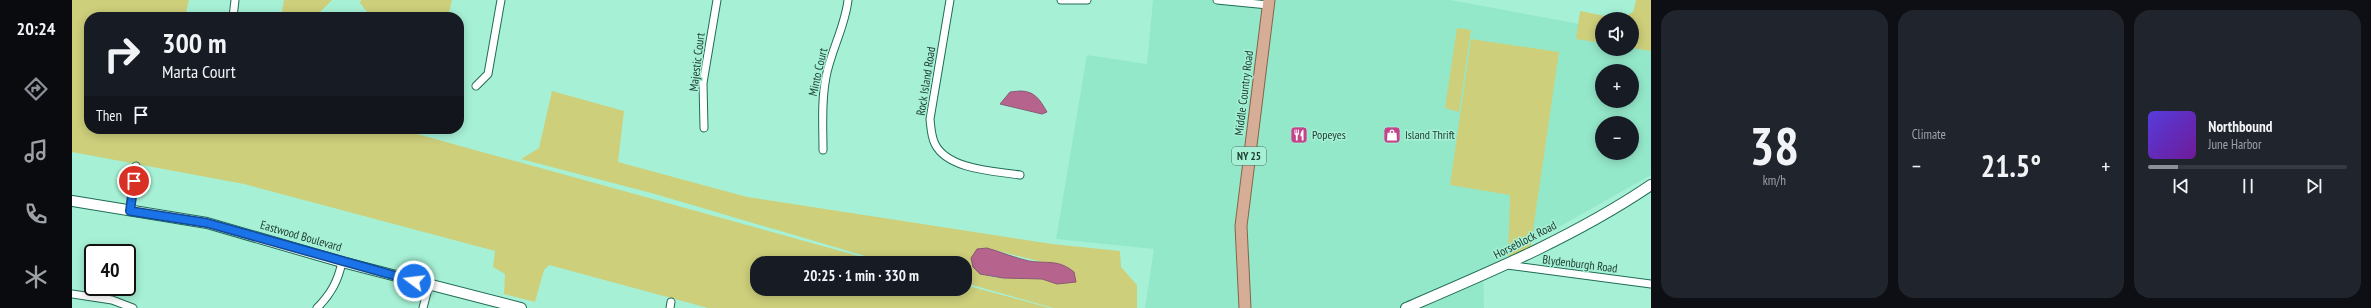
<!DOCTYPE html>
<html lang="en">
<head>
<meta charset="utf-8">
<style>
  :root { --surface:#171b24; --page:#20242c; --text:#f1f3f6; --muted:#9ea1a6; --line:#363941; --accent:#8c9099 }
  body { margin:0; font-family:"PT Sans Narrow",sans-serif; background:var(--page); color:var(--text); height:100vh; display:flex; flex-direction:column; font-size:15px; white-space:nowrap }
  * { box-sizing:border-box; margin:0 }
  p { font-size:13px; color:var(--muted) }
  .icon { flex:none; width:22px; height:22px; fill:none; stroke:currentColor; stroke-width:2; stroke-linecap:round; stroke-linejoin:round }
  .map { position:relative; flex:1; overflow:hidden }
  .side { display:flex; flex-direction:column; gap:10px; padding:10px; background:#0d0f14; width:720px }
  .side>* { flex:none }
  .banner { position:absolute; left:12px; top:12px; width:380px; height:122px; border-radius:16px; box-shadow:0 2px 10px #0003; background:#171b24; color:var(--text); overflow:hidden }
  .tools { position:absolute; left:1523px; top:12px; display:grid; gap:8px }
  .tools a { display:grid; place-items:center; width:44px; height:44px; border-radius:50%; background:var(--surface); box-shadow:0 2px 10px #0003; font-size:20px }
  .speed { position:absolute; left:12px; top:244px; display:flex; gap:8px; font-size:20px; font-weight:700; text-align:center }
  .speed>* { display:grid; place-content:center; width:52px; height:52px; border-radius:50%; background:var(--surface); box-shadow:0 2px 10px #0003; line-height:1 }
  .speed .limit { border:2px solid #111; border-radius:6px; background:#fff; color:#111 }
  .pin { position:absolute; display:grid; place-items:center; width:34px; height:34px; color:#fff; margin:-17px; border:2px solid #fff; border-radius:50%; box-shadow:0 1px 4px #0007 }
  .me { position:absolute; width:44px; margin:-22px; rotate:285deg; stroke-linejoin:round; filter:drop-shadow(0 0 3px #0008) }
  .turn { display:flex; align-items:center; gap:14px; height:84px; padding:0 12px; font-size:18px }
  .turn .icon { width:52px; height:52px; stroke-width:2.5 }
  .turn b { display:block; font-size:28px; line-height:34px }
  .then { display:flex; align-items:center; height:38px; padding:0 12px; background:#0003; gap:8px; font-size:15px }
  .big { font-size:30px; font-weight:700; line-height:1.1 }
  .side .card { flex:1; display:flex; flex-direction:column; justify-content:center; gap:6px; min-width:0; padding:0 14px; border-radius:16px; background:var(--page) }
  .side .dial { align-items:center; gap:0 }
  .dial b { font-size:52px; line-height:1 }
  .song { display:flex; align-items:center; gap:12px }
  .cover { width:48px; height:48px; border-radius:6px; background:linear-gradient(135deg,hsl(250 70% 55%),hsl(280 70% 35%)) }
  .played { height:4px; border-radius:2px; background:linear-gradient(90deg,var(--accent) 15%,var(--line) 15%) }
  .keys { display:flex; justify-content:space-around; direction:ltr }
  .heat { display:flex; justify-content:space-between; align-items:center; font-size:22px; direction:ltr }
  .side .tiles { flex:1; display:grid; gap:10px; grid-template-columns:repeat(3,1fr) }
  .trip { position:absolute; left:678px; top:256px; width:222px; height:40px; border-radius:16px; background:var(--surface); box-shadow:0 2px 10px #0003; font-weight:700; line-height:40px; text-align:center }
  main { display:flex; flex:1; min-height:0 }
  .tab-bar { display:flex; flex-direction:column; width:72px; justify-content:space-around; align-items:center; background:#090b0e; color:var(--muted) }
  .tab-bar .icon { width:28px; height:28px }
  .tab-bar .active { color:var(--accent) }
  .tab-bar b { font-size:18px; color:var(--text) }
  .map>svg:first-child { display:block }
</style>
</head>
<body>
<main>
<nav class="tab-bar">
<b>20:24</b>
<svg class="icon active" aria-label="directions" viewBox="0 0 24 24"><path d="M12 3l9 9-9 9-9-9zM9 14v-3h6M13 9l2 2-2 2"/></svg>
<svg class="icon" aria-label="music" viewBox="0 0 24 24"><path d="M9 18V5l10-2v13"/><circle cx="6" cy="18" r="3"/><circle cx="16" cy="16" r="3"/></svg>
<svg class="icon" aria-label="phone" viewBox="0 0 24 24"><path d="M5 4h4l2 5-3 2q2 4 5 5l2-3 5 2v4C11 20 4 13 5 4z"/></svg>
<svg class="icon" aria-label="climate" viewBox="0 0 24 24"><path d="M12 3v18M4 7l16 10M4 17L20 7"/></svg>
</nav>
<div class="map">
<svg width="1579" height="308" viewBox="0 0 1579 308">
  <rect width="100%" height="100%" fill="#a6f1d6"/>
  <path fill="#94e8ca" fill-rule="evenodd" d="M1081,0h297l152,28v21h30v-16l19,4v138l-168,95 1,38h-339l9,-59 -98,-10 31,-184 60,9zM1530,71h30v30h-30zM1530,123h30v30h-30z"/>
  <g fill="#cdcf7b" fill-rule="evenodd">
    <polygon points="0,0 117,0 113,17 17,17 17,129 327,129 812,263 685,263 685,289 893,289 893,285 978,308 636,308 477,265 472,270 463,302 432,294 433,274 421,267 423,251 172,184 0,152"/>
    <polygon points="212,0 260,0 246,14 250,17 209,17"/>
    <polygon points="289,0 380,0 376,17 299,17 288,3"/>
    <polygon points="1564,0 1579,0 1579,51 1560,48 1560,19 1530,19 1530,43 1504,39 1508,11 1548,19 1561,12"/>
    <polygon points="1385,28 1399,30 1387,112 1373,108"/>
    <polygon points="1399,39 1487,52 1458,251 1436,260 1438,195 1378,185"/>
    <path d="M480,91l72,20 -6,51 129,35 305,47 68,7 1,16 16,18v23h-84l-88,-25v-20h-76l-234,-69 -134,-35 18,-11zM915,248l51,13 19,23c-5,-2 -10,-4 -15,-5 -22,-4 -52,6 -69,-12z"/>
  </g>
  <g fill="#b6648d" stroke="#895973">
    <path d="M948,91c15,0 20,9 27,21l-5,2 -42,-10 10,-12z"/>
    <path d="M915,248c14,4 28,10 42,13 19,3 29,-2 45,11l2,10 -19,2 -15,-5 -39,-1 -23,-4 -7,-7 -2,-9 6,-9z"/>
  </g>
  <g fill="none" stroke-linecap="round" stroke-linejoin="round">
    <g stroke="#1f6c56" stroke-width="9">
      <g id="street">
        <path d="M878,0l-20,119c1,9 1,17 5,25 13,26 60,27 85,31"/>
        <polyline points="989,0 1015,0"/>
        <polyline points="1145,0 1196,5"/>
        <polyline points="161,17 163,0"/>
        <polyline points="404,86 416,74 429,0"/>
        <polyline points="632,128 631,83 645,0"/>
        <path d="M751,150c0,-24 -2,-49 3,-73 5,-27 19,-50 22,-77"/>
        <polyline points="58,211 64,166"/>
        <polyline points="1435,265 1579,284"/>
        <polyline points="0,294 40,300 61,308"/>
        <path d="M245,308c14,-14 21,-27 25,-46"/>
        <polyline points="351,308 357,285"/>
        <polyline points="598,308 599,302"/>
      </g>
    </g>
    <g stroke="#1f6c56" stroke-width="12">
      <g id="secondary">
        <polyline points="0,201 135,223 270,262 449,308"/>
        <path d="M1334,308c84,-36 170,-72 245,-123"/>
      </g>
    </g>
    <g stroke="#846448" stroke-width="13">
      <polyline id="primary" points="1173,308 1169,226 1197,0"/>
    </g>
    <use href="#street" stroke="#fff" stroke-width="7"/>
    <use href="#secondary" stroke="#fff" stroke-width="10"/>
    <use href="#primary" stroke="#d6ae97" stroke-width="11"/>
  </g>
  <g fill="none" stroke-linecap="round" stroke-linejoin="round">
    <g stroke="#114b97" stroke-width="10">
      <polyline id="route" points="62,181 58,211 135,223 342,281"/>
    </g>
    <use href="#route" stroke="#1a73e8" stroke-width="7"/>
  </g>
  <defs>
    <g id="restaurant-square" transform="scale(0.9)"><rect x="-9" y="-9" width="18" height="18" rx="4" fill="#c4438b" stroke="#a6f1d6"/><path d="M-5-6h1v4h1v-4h1v4h1v-4h1v5L-1.5 .5V6h-2V.5L-5-1ZM5-6V6H3V1.5H1.5Q1.5-4 5-6Z" fill="#fff"/></g>
    <g id="shop-square" transform="scale(0.9)"><rect x="-9" y="-9" width="18" height="18" rx="4" fill="#c4438b" stroke="#a6f1d6"/><path d="M-5-2.5h2.3a2.7 3.5 0 0 1 5.4 0H5L5.5 6h-11ZM-1.5-2.5h3a1.5 2.3 0 0 0-3 0Z" fill="#fff"/></g>
  </defs>
  <g fill-rule="evenodd">
    <use href="#restaurant-square" x="1227" y="135"/>
    <use href="#shop-square" x="1320" y="135"/>
  </g>
  <g text-anchor="middle" stroke-width="3" stroke-linejoin="round" paint-order="stroke">
    <rect fill="#a6f1d6" stroke="#497465" stroke-width="1" x="1160" y="147" width="34" height="18" rx="3"/>
    <g font-size="11" font-weight="bold" fill="#213f35">
      <text x="1177" y="160">NY 25</text>
    </g>
    <g font-size="12" fill="#213f35" stroke="#a6f1d6">
      <text transform="translate(625 62) rotate(-83)" y="4">Majestic Court</text>
      <text transform="translate(746 72) rotate(-77)" y="4">Minto Court</text>
      <text transform="translate(854 81) rotate(-81)" y="4">Rock Island Road</text>
      <text transform="translate(1172 93) rotate(-83)" y="4">Middle Country Road</text>
      <text transform="translate(229 236) rotate(16)" y="4">Eastwood Boulevard</text>
      <text transform="translate(1453 240) rotate(-27)" y="4">Horseblock Road</text>
      <text transform="translate(1508 264) rotate(7)" y="4">Blydenburgh Road</text>
    </g>
    <g font-size="12" fill="#213f35" stroke="#a6f1d6" text-anchor="start">
      <text x="1240" y="139">Popeyes</text>
      <text x="1333" y="139">Island Thrift</text>
    </g>
  </g>
</svg>
<div class="tools">
<a><svg class="icon" aria-label="sound" viewBox="0 0 24 24"><path d="M4 9h4l5-4v14l-5-4H4zM17 9q2 3 0 6"/></svg></a>
<a>+</a>
<a>−</a>
</div>
<div class="speed"><div class="limit">40</div></div>
<div class="pin" style="left:62px;top:181px;background:#d93025"><svg class="icon" aria-label="arrive" viewBox="0 0 24 24"><path d="M6 21V4h12l-3 4 3 4H6"/></svg></div>
<svg class="me" style="left:342px;top:281px" viewBox="-20 -20 40 40"><circle r="17" fill="#1a73e8" stroke="#fff" stroke-width="3"/><path d="M0-11L8 9 0 5-8 9z" fill="#fff"/></svg>
<div class="trip">20:25 · 1 min · 330 m</div>
<div class="banner">
<div class="turn"><svg class="icon" aria-label="right" viewBox="0 0 24 24"><path d="M7 20v-9h11M14 6l5 5-5 5"/></svg><div><b>300 m</b>Marta Court</div></div>
<div class="then">Then<svg class="icon" aria-label="arrive" viewBox="0 0 24 24"><path d="M6 21V4h12l-3 4 3 4H6"/></svg></div>
</div>
</div>
<section class="side">
<div class="tiles">
<div class="card dial"><b>38</b><p>km/h</p></div>
<div class="card"><p>Climate</p>
<div class="heat"><a>−</a><b class="big">21.5°</b><a>+</a></div>
</div>
<div class="card">
<div class="song"><i class="cover"></i><div><b>Northbound</b><p>June Harbor</p></div></div>
<div class="played"></div>
<div class="keys"><svg class="icon" aria-label="previous" viewBox="0 0 24 24"><path d="M18 5L8 12l10 7zM5 5v14"/></svg><svg class="icon" aria-label="pause" viewBox="0 0 24 24"><path d="M8 5v14M16 5v14"/></svg><svg class="icon" aria-label="next" viewBox="0 0 24 24"><path d="M6 5l10 7-10 7zM19 5v14"/></svg></div>
</div>
</div>
</section>
</main>
</body>
</html>
